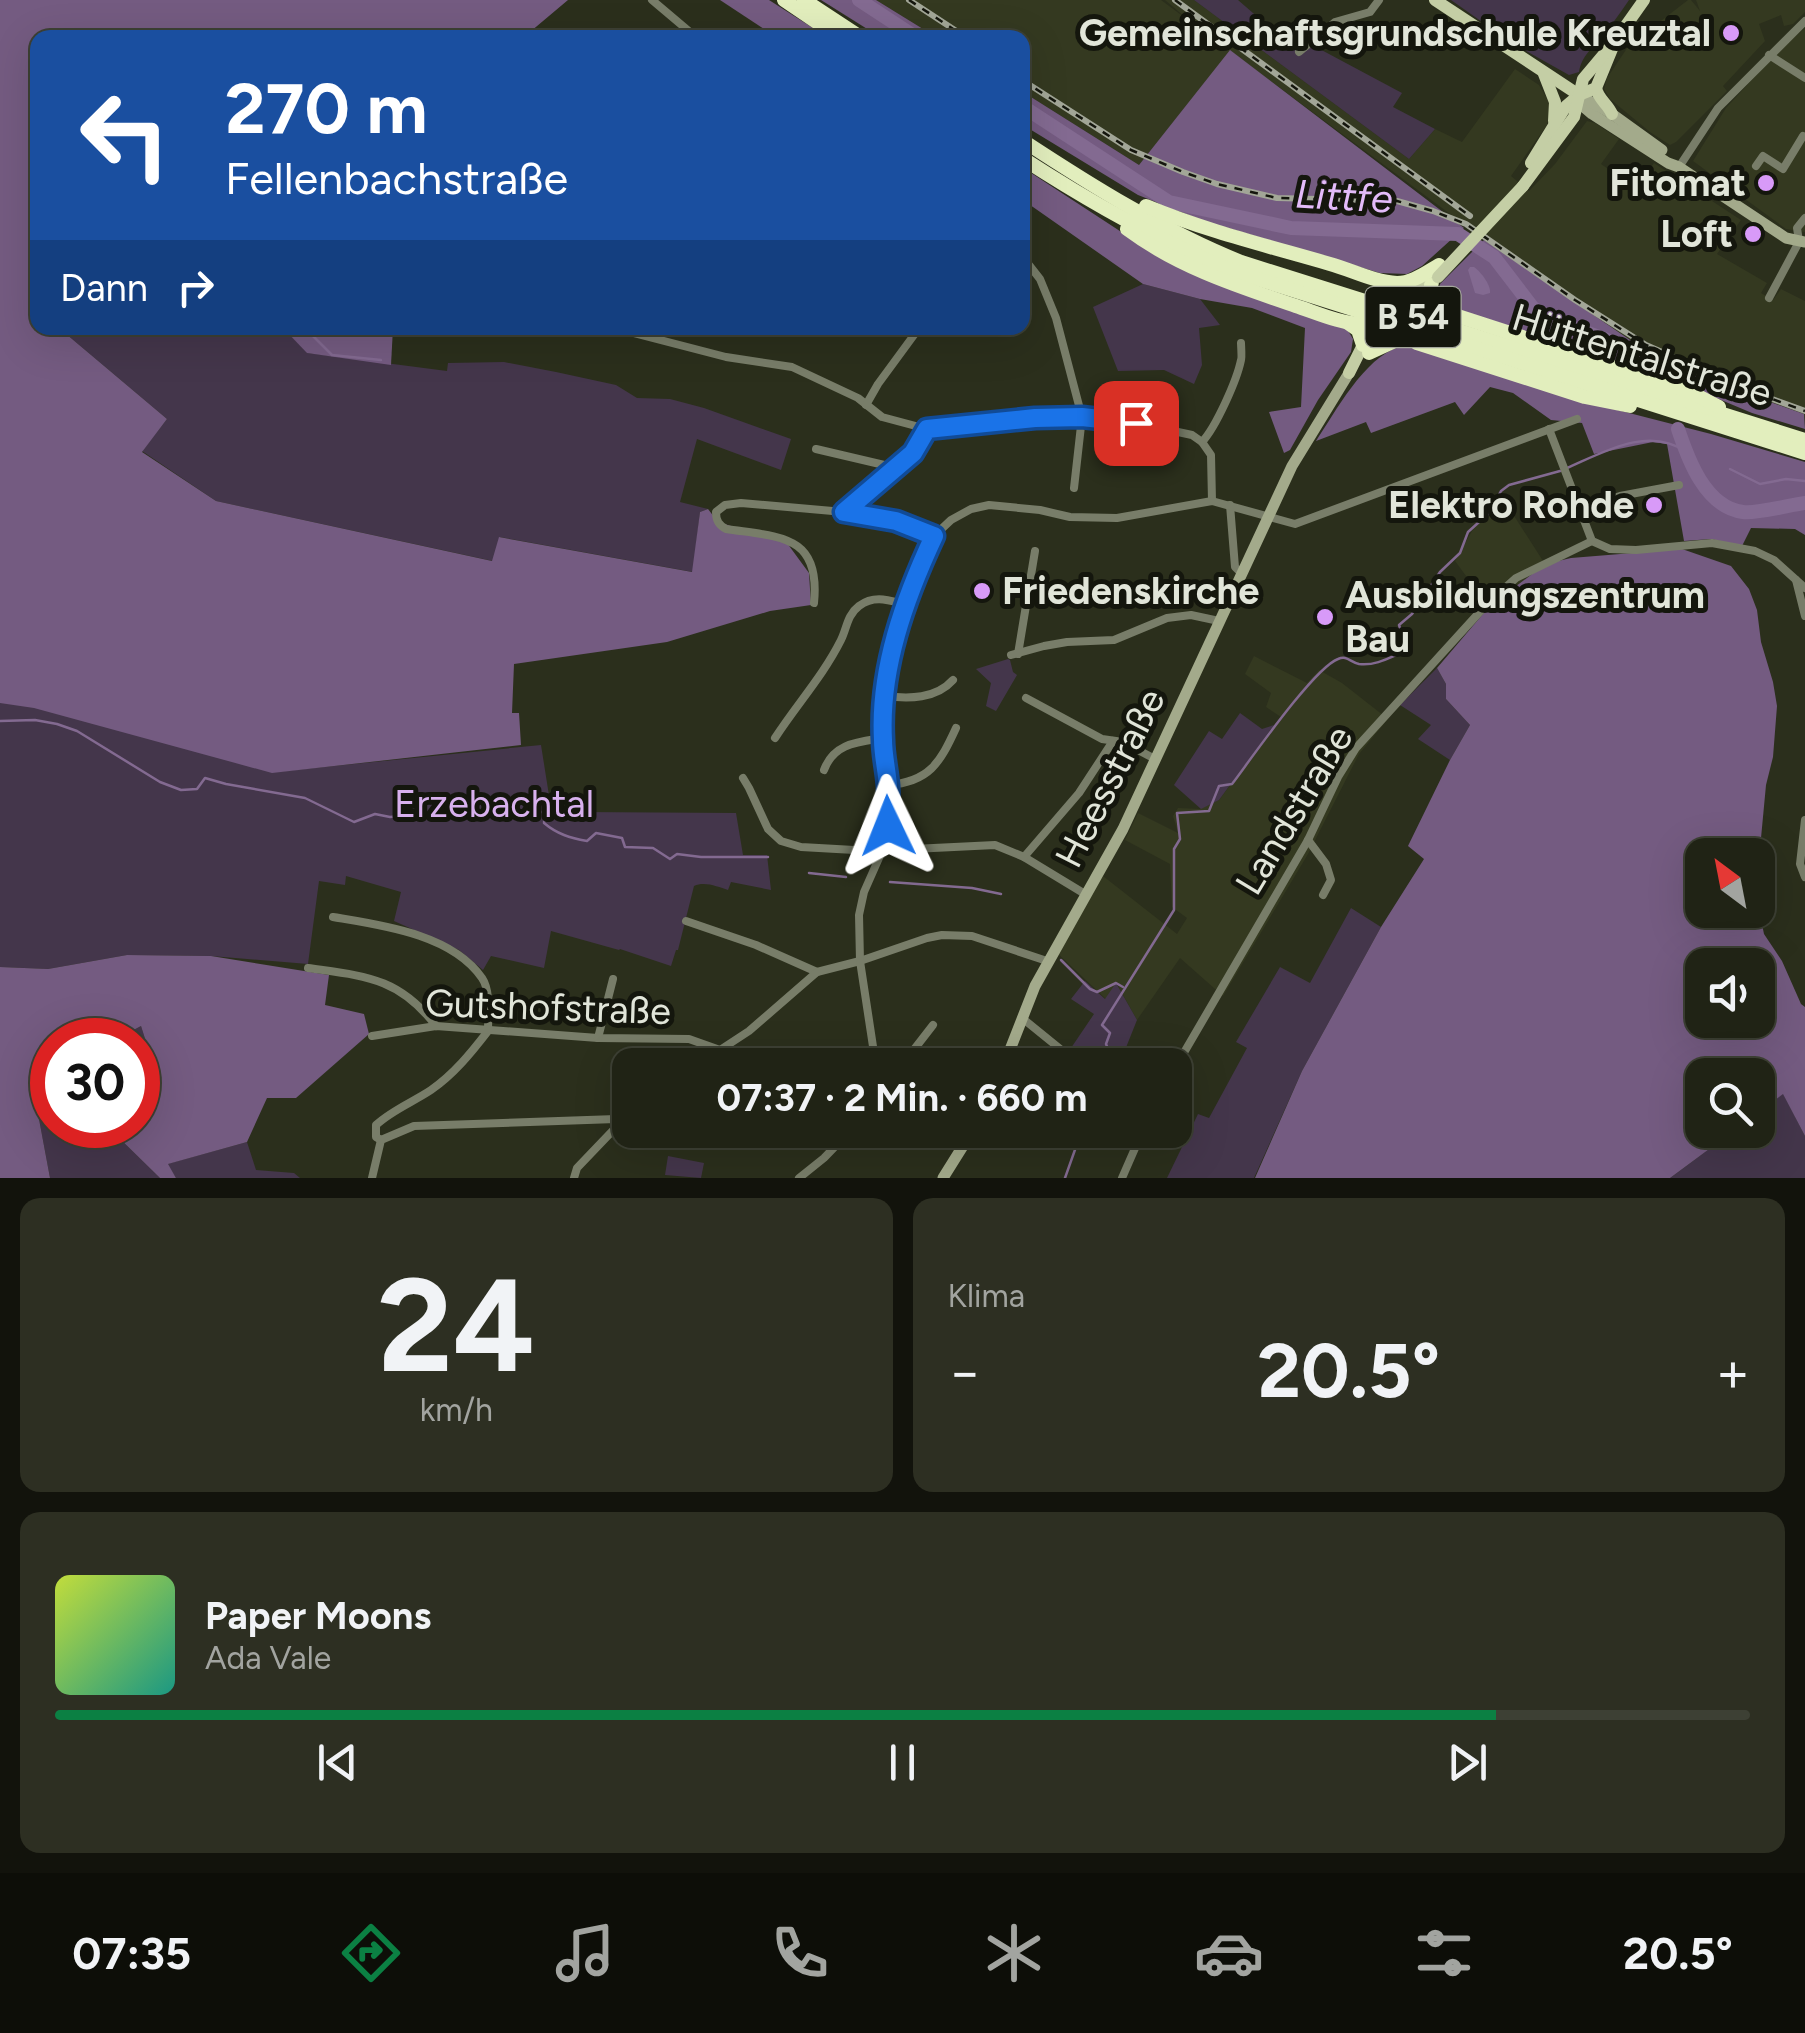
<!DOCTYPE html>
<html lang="de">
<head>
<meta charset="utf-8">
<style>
  :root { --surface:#202315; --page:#2d2f22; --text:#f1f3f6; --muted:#a2a4a0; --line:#3d4034; --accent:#0b8043 }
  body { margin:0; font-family:Figtree,sans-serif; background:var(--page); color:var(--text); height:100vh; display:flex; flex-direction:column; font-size:38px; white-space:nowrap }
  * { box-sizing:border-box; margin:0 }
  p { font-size:32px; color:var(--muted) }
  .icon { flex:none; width:55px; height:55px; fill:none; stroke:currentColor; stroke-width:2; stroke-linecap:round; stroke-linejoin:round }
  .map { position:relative; height:1178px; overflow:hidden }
  .drawer { display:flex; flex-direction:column; gap:20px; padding:20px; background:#12130c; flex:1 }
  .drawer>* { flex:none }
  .top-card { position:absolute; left:30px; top:30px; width:1000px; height:305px; border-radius:20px; box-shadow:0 10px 40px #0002,0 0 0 2px var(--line); background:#1a4fa0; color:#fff; overflow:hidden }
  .needle { width:65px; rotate:328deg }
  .controls { position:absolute; left:1685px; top:838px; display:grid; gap:20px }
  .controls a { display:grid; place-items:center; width:90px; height:90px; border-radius:20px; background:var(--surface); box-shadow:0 10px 40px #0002,0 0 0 2px var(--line); font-size:50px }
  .speed { position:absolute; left:30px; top:1018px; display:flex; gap:20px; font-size:50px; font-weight:700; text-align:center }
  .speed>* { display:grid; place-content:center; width:130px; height:130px; border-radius:50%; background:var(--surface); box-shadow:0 10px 40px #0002,0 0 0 2px var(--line); line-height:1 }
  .speed .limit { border:15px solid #d22; background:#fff; color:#111 }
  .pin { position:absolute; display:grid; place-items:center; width:85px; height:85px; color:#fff; margin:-42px; border-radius:20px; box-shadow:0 5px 15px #0006 }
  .me { position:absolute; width:110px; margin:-55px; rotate:358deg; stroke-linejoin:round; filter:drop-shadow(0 0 8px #0008) }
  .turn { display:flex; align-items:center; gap:35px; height:210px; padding:0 30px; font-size:45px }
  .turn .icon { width:130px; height:130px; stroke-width:2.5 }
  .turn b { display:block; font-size:70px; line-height:85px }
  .then { display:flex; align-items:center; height:95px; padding:0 30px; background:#0003; gap:20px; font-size:38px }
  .big { font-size:75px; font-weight:700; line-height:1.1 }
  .drawer .card { flex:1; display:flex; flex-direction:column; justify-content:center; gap:15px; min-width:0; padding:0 35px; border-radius:20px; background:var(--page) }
  .drawer .dial { align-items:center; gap:0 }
  .dial b { font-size:130px; line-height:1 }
  .song { display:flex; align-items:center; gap:30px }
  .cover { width:120px; height:120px; border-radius:15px; background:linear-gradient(135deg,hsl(70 70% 55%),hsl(170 70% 35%)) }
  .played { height:10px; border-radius:5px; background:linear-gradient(90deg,var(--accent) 85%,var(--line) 85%) }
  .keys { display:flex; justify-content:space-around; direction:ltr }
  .heat { display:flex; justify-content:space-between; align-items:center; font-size:55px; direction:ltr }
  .drawer .tiles { flex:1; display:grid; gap:20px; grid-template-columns:1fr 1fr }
  .card:last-child { grid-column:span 2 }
  .trip { position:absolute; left:612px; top:1048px; width:580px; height:100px; border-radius:20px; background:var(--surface); box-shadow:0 10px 40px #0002,0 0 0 2px var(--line); font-weight:700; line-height:100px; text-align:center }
  .tabs { display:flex; height:160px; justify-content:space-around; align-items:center; background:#0d0e08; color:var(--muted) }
  .tabs .icon { width:70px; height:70px }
  .tabs .active { color:var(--accent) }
  .tabs b { font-size:45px; color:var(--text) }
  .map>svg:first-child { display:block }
</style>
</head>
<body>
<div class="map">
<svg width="1805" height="1178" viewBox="0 0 1805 1178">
  <rect width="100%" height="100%" fill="#2b2f1c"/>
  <g fill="#343920">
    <polygon points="876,0 1161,0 1192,23 1165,0 1194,0 1409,159 1435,129 1462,142 1515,69 1539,85 1549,102 1550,112 1547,125 1511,176 1529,191 1555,164 1587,121 1595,123 1619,139 1601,164 1635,188 1654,163 1741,220 1717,254 1767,283 1761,293 1773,300 1781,289 1805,301 1805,417 1803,414 1681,370 1633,342 1523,268 1230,51 1139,165 1023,92 1022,38 936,37"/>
    <polygon points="1688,0 1691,0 1700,11 1696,0 1805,0 1805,12 1793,24 1784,26 1781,15 1759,24 1765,41 1723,86 1727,91 1676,142 1670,145 1650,132 1610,99 1604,89 1607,78 1644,23 1653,27"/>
    <polygon points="1805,28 1805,232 1786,229 1693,161 1726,108 1771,59"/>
    <polygon points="1502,497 1545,564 1489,607 1455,561 1472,531"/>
    <polygon points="1254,656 1307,683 1319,670 1342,683 1388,719 1359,754 1308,854 1223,996 1180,958 1137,1020 1117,984 1106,999 1056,952 1103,876 1177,934 1187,918 1172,907 1170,864 1125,840 1138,813 1178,833 1173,816 1178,808 1200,809 1219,800 1281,717 1266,707 1271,693 1245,674"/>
  </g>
  <g fill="#44364b">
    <polygon points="1194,0 1238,0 1297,51 1314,46 1402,93 1393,107 1435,129 1409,159"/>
    <path d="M1451,0h178c-8,12 -17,24 -26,36 -11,13 -21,19 -24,36l-10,3 -57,-32z"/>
    <polygon points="1143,284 1200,299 1220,325 1199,328 1202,365 1194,384 1164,370 1118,371 1093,307"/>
    <polygon points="59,328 283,328 308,353 447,371 448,363 504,362 556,372 616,385 637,398 670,399 704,408 791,439 781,470 697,439 680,502 708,509 700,512 693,572 500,537 493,561 216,501 142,451 167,419"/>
    <polygon points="1008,659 1010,660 1013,672 1017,675 996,711 986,706 991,683 976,669"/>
    <polygon points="1437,668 1446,684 1446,699 1470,725 1450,760 1418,739 1431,725 1400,705"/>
    <path d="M0,689l275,83 266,-27 10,63 27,4 158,1 7,42h24l4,35 -40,-8 -3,8c-10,-3 -23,-9 -34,-4l-16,64h-2l-5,16 -51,-17 -1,1 -68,-19 -7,37 -53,-12 -8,14 -24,-20 -65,-29 7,-29 -55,-16 -1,9 -26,-4 -11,83 -97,-8 -84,-1 -79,14 -48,-2z"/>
    <polygon points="1240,713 1262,729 1274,725 1219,800 1201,809 1174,785 1209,731 1222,739"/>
    <polygon points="1351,908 1381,927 1302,1071 1254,1178 1167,1178 1198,1114 1209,1118 1247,1048 1236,1042 1280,967 1310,983"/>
    <polygon points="1085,981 1105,999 1116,983 1137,1020 1119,1065 1096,1065 1069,1051 1094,1014 1071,999"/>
    <polygon points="141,1026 161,1089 138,1111 138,1040 115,1040"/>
    <polygon points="1783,1093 1805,1136 1805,1178 1670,1178 1735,1130 1758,1130 1758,1113"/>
    <polygon points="52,1118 52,1125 123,1125 115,1134 160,1178 50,1178 39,1119"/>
    <polygon points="247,1142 256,1170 294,1173 300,1178 176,1178 167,1164"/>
    <polygon points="668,1156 704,1163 701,1178 665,1175"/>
  </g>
  <g fill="#745b81" fill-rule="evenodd">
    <polygon points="0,0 568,0 524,37 38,38 38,328 59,328 167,419 142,452 216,501 492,561 499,537 692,572 700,512 708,509 718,522 787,543 809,573 811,605 770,611 667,642 514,664 512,713 519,713 521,745 272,773 34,708 0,703"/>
    <polygon points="720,0 769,0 827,37 776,37"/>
    <polygon points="821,0 876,0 936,37 880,37"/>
    <polygon points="1230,50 1464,228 1422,266 1407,274 1380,273 1204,221 1138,195 1023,125 1023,92 1139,165"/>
    <polygon points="1022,167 1155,254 1347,329 1353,339 1351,352 1318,400 1290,450 1284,453 1269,412 1301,407 1305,328 1252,308 1200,299 1143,284 1023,200"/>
    <polygon points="1484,240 1633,342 1681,370 1804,414 1805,429 1752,413 1664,376 1444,305 1438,295 1440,284"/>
    <polygon points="283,328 393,328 391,365 307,353"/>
    <path d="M1399,347h12l148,48 152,39 94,28v73l-10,-6 -44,-1 -9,18 -31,-7 -27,2 -17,-97 -14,-2 -59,12 -12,-31 -31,-3 -38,-27 -23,-6 -26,28 -9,-13 -84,31 -5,-11 -50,19c20,-30 48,-83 83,-94z"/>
    <path d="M1682,549l49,17 18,23 8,21 4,32 12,40 4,24 -4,51 -7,28 -8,85v-15h-56v55h56v-5l6,29 18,27 19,43 4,3v129l-22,-42 -25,19v-38h-56v55h33l-65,48h-415l47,-107 79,-144 43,-68 -16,-13 42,-86 20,-35 -24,-26v-15l-9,-16 52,-61 56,-43 26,-6zM1702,965h56v55h-56z"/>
    <polygon points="127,955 211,956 329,975 325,1005 364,1014 369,1034 296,1098 267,1098 247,1142 168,1164 176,1178 160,1178 114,1133 123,1125 138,1125 138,1111 161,1089 141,1026 115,1040 52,1040 52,1118 39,1119 50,1178 0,1178 0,967 48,969"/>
  </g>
  <path fill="#836a91" d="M1470,267h4c7,5 17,18 16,26l-7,2 -8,-2 -7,-23z"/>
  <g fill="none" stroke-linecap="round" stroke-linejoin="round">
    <g stroke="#836a91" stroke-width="2.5">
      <polyline points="305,328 332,355 381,360"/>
      <path d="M1567,468c37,-16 81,-42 118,-17"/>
      <polyline points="1730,469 1760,484 1786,479 1805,481"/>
      <path d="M0,721l35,-1 22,4 20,7 83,51 21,8 16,-1 8,-11 21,6 79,14 49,24 21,-8 15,3 35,-3 44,1 16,-3h60l-1,11c13,11 26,15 43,18l9,-8 26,5 3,9 28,1 17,11 7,-5 24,3h67"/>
      <polyline points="809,873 846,877"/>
      <polyline points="890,882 972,888 1001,894"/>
      <polyline points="1061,960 1090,989 1097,992 1116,983 1123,987"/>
      <path d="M1118,1065l4,-5 -2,-6h-10l-4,-10 4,-11 -8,-8 72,-115v-61l6,-10 -3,-26 32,-2 10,-25 13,-2c19,-25 82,-116 106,-125 9,-4 12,3 21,5 16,2 30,-6 44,-12l2,-9 -6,-18 13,-11 28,-42 20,-19 8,-21 21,-19 12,-22 8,-6 51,-14"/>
      <polyline points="1065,1178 1082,1130"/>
    </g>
    <g stroke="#836a91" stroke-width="14">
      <polyline points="859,0 917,38"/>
      <polyline points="1022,106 1169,202 1291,228 1458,234 1494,257 1533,308 1557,322 1605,339 1647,364"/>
      <path d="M1678,429c10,30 27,78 65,83 13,2 47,-7 62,-9"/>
    </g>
    <g stroke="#787d69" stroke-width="8">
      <polyline points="652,0 697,38"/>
      <polyline points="1299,52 1335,22 1370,12 1379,0"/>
      <polyline points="1769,55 1805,78"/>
      <polyline points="1756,166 1763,156 1783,169 1803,136"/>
      <polyline points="1679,167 1718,108 1805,21"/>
      <polyline points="1799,241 1797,228 1805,218"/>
      <polyline points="1022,256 1040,279 1056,318 1082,417 1074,488"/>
      <polyline points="1769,298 1800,240"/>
      <polyline points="614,328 726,357 792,367 858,398 882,417 927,429 1035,418 1082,417 1136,423 1192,435 1202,442 1211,455 1212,501"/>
      <polyline points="866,405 878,384 914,335 915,328"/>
      <polyline points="927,429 913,453 844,512 896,521 934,536"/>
      <polyline points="1549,429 1592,541 1610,549 1636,550 1712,543 1755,551 1774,560 1805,588"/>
      <path d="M1202,442c14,-15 35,-62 39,-82 1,-2 0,-15 0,-17"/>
      <polyline points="816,449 897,468"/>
      <polyline points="1230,505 1235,567 1242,574"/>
      <polyline points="1580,509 1620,496 1679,485"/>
      <polyline points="1796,580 1805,616"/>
      <path d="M814,603c7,-69 -35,-66 -88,-74 -7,-4 -10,-8 -10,-17l9,-7 16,-2 103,9"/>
      <polyline points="1018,654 1035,551"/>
      <polyline points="1011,655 1044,646 1067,642 1114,640 1167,618 1191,615 1219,621"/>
      <path d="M885,696c24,3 51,3 68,-16"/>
      <polyline points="1026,698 1102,739 1123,742 1155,759"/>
      <path d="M775,738c22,-34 48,-62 66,-98 6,-12 6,-25 18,-34 15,-11 29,-6 45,-2"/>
      <path d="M824,770c10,-27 34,-28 59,-32"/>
      <polyline points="743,778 749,788 768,829 781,841 801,847 872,851 995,845 1024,857 1085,894"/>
      <path d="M888,785c41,-3 52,-22 68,-57"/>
      <polyline points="1805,820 1800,864 1805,877"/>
      <polyline points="1308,840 1326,864 1331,880 1323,895"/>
      <polyline points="1024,857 1079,793 1113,741"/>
      <path d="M333,917c48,8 119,17 149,61 9,13 6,38 6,53 -17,22 -34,43 -57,59 -18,12 -39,20 -55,35v12l5,3"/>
      <polyline points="686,921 756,945 817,972"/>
      <path d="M308,968c56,8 91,9 128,58"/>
      <polyline points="1022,1018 1080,1065"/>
      <polyline points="372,1036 436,1026 598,1038 689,1039 720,1050"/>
      <polyline points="598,1038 613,979"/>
      <polyline points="874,1053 900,1065"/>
      <polyline points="701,1065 720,1050 749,1031 817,972 860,961 927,938 942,935 972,936 1047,961"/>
      <polyline points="873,1065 874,1053 860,961 859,915 864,892 883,849 888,826 888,785 883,738 883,705 891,659 904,604 934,536 951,520 971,509 989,505 1040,510 1070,517 1117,518 1212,501 1295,524 1577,419"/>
      <polyline points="902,1065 933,1025"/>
      <polyline points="1175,1068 1308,840 1338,777 1356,748 1487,604 1516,578 1592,541"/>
      <polyline points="746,1145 759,1130"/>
      <polyline points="372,1178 381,1140 414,1126 616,1119 621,1122 630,1116"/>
      <polyline points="574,1178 577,1168 621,1122"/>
      <polyline points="799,1178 824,1158 851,1130"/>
      <polyline points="1122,1178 1143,1130"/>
    </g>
    <g stroke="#a3aa8b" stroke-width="11">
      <polyline points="1579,95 1585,108 1592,114 1668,163 1679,167 1786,238 1805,242"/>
      <polyline points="1579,95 1612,114 1662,150"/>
      <polyline points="1004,1065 1035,986 1123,829 1292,466 1349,373"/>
      <polyline points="943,1178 973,1130"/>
    </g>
    <g stroke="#c4cea5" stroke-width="12">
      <polyline points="1435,0 1579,95"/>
      <polyline points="1544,74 1555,102 1554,121"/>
      <path d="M1596,88c2,11 12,16 16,26"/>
      <polyline points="1531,163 1566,106 1579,95 1596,88 1612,49"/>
      <polyline points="1523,186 1574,117 1583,79 1615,41 1644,0"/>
      <polyline points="1393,310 1430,274"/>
      <polyline points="1405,313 1433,283"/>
      <polyline points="1349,373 1363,345 1377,327"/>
    </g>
    <g stroke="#e2eebd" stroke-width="14">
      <polyline points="784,0 840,38"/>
      <polyline points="804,0 862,38"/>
      <path d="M1022,140c70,46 142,91 219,122l564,178"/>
      <path d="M1022,158c68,44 139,85 214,114l569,181"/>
      <path d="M1146,206c60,25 122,40 184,58 22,6 44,18 67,19 15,0 28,-10 42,-18"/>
      <path d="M1127,229c51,38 110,57 169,77 21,7 45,18 68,18"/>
      <polyline points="1431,285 1432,300 1439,310"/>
      <polyline points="1407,313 1439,310 1661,382 1692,393 1719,407"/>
      <polyline points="1348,323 1358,330 1363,345"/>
      <polyline points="1406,336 1417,343 1585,397 1630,406"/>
      <polyline points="1369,353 1395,341 1411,340"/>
    </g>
    <g stroke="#a2a697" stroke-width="6">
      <g id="rail">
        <polyline points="909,0 967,38"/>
        <polyline points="1175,0 1470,216"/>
        <polyline points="1022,80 1131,150 1183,172 1217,184 1277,198 1397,201 1433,211 1466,224 1575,300 1646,345 1753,392 1805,411"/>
      </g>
    </g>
    <use href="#rail" stroke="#14160d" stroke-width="2.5" stroke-dasharray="8" stroke-linecap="butt"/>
    <g stroke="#c4cea5" stroke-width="12">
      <polyline points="1438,277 1523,186"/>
      <polyline points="1384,335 1403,315"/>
    </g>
    <g stroke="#e2eebd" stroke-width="14">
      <polyline points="1393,310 1395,316 1405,313"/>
      <polyline points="1397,321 1406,336"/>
      <polyline points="1364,324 1384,319"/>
    </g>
  </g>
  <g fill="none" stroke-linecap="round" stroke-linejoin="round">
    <g stroke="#114b97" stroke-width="25">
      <path id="route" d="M888,826c0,-13 1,-27 0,-40 -1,-15 -5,-31 -5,-46 -4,-71 22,-142 51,-204l-38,-15 -52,-9 69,-59 14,-24 108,-11 47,-1 54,6"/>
    </g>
    <use href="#route" stroke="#1a73e8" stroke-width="18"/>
  </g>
  <g fill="#d89af8" stroke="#14160d" stroke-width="4">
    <circle cx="1731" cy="33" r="10"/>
    <circle cx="1766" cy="183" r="10"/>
    <circle cx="1753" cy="234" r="10"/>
    <circle cx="1654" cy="505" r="10"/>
    <circle cx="982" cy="591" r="10"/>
    <circle cx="1325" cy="617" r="10"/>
  </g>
  <g text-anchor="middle" stroke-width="10" stroke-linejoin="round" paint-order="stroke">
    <rect fill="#14160d" stroke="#a4a79c" stroke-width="2.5" x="1365.5" y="287" width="95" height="60" rx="8"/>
    <g font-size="35" font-weight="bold" fill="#e1e5d9">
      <text x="1413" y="329">B 54</text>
    </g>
    <g font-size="38" font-weight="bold" fill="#e1e5d9" stroke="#14160d" text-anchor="end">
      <text x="1711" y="46">Gemeinschaftsgrundschule Kreuztal</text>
      <text x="1746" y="196">Fitomat</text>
      <text x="1733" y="247">Loft</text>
      <text x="1634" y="518">Elektro Rohde</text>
      <text x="1002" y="604" text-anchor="start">Friedenskirche</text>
      <text x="1345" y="608" text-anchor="start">Ausbildungszentrum<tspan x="1345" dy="44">Bau</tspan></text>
    </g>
    <g font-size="38" fill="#e1e5d9" stroke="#14160d">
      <text transform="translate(1642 355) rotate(17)" y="13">Hüttentalstraße</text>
      <text transform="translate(1110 778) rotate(-63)" y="13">Heesstraße</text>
      <text transform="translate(1294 810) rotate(-59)" y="13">Landstraße</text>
      <text transform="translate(548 1007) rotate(2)" y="13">Gutshofstraße</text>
    </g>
    <g font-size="38" fill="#d8b1ee" stroke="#14160d">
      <text x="494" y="817">Erzebachtal</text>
    </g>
    <g font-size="40" font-style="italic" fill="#e3bbf9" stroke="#14160d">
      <text transform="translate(1344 196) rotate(3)" y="14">Littfe</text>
    </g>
  </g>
</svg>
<div class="controls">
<a><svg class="needle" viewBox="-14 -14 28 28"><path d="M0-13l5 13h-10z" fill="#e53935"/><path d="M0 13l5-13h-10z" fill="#a2a4a0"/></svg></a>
<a><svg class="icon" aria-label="sound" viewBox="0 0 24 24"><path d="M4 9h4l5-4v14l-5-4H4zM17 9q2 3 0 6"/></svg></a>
<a><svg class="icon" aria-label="search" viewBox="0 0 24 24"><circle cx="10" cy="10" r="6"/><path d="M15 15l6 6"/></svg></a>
</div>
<div class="speed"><div class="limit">30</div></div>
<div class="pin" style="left:1136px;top:423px;background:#d93025"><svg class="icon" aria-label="arrive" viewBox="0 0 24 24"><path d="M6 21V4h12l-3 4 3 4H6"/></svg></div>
<svg class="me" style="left:888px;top:826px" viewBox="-20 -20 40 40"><path d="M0-17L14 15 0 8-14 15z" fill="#1a73e8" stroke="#fff" stroke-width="4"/></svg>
<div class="trip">07:37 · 2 Min. · 660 m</div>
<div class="top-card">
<div class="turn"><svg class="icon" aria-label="left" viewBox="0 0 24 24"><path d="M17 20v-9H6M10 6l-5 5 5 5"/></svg><div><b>270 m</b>Fellenbachstraße</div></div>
<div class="then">Dann<svg class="icon" aria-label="right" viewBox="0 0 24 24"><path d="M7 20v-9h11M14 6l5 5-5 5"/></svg></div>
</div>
</div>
<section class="drawer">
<div class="tiles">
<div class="card dial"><b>24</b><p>km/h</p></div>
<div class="card"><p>Klima</p>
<div class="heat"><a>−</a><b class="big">20.5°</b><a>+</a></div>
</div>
<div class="card">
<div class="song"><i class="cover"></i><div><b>Paper Moons</b><p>Ada Vale</p></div></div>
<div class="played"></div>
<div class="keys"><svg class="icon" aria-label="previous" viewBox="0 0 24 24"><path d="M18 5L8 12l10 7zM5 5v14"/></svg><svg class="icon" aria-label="pause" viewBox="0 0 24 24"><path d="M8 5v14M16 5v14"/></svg><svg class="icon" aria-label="next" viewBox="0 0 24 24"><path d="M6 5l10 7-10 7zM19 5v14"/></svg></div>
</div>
</div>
</section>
<nav class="tabs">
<b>07:35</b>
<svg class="icon active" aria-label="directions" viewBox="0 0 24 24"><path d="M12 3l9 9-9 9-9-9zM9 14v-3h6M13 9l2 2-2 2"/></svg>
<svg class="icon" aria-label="music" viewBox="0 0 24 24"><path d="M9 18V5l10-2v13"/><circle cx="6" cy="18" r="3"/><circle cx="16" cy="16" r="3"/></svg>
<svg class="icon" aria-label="phone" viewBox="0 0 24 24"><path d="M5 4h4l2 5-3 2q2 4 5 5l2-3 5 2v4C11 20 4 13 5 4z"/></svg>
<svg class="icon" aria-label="climate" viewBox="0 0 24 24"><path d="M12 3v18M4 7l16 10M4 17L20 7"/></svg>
<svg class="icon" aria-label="car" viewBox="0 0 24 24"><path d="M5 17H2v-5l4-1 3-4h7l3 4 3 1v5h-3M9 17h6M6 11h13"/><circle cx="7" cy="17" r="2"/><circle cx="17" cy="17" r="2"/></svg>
<svg class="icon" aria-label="filters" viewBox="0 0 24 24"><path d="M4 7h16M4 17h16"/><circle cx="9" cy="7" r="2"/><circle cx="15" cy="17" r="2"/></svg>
<b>20.5°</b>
</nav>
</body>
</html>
